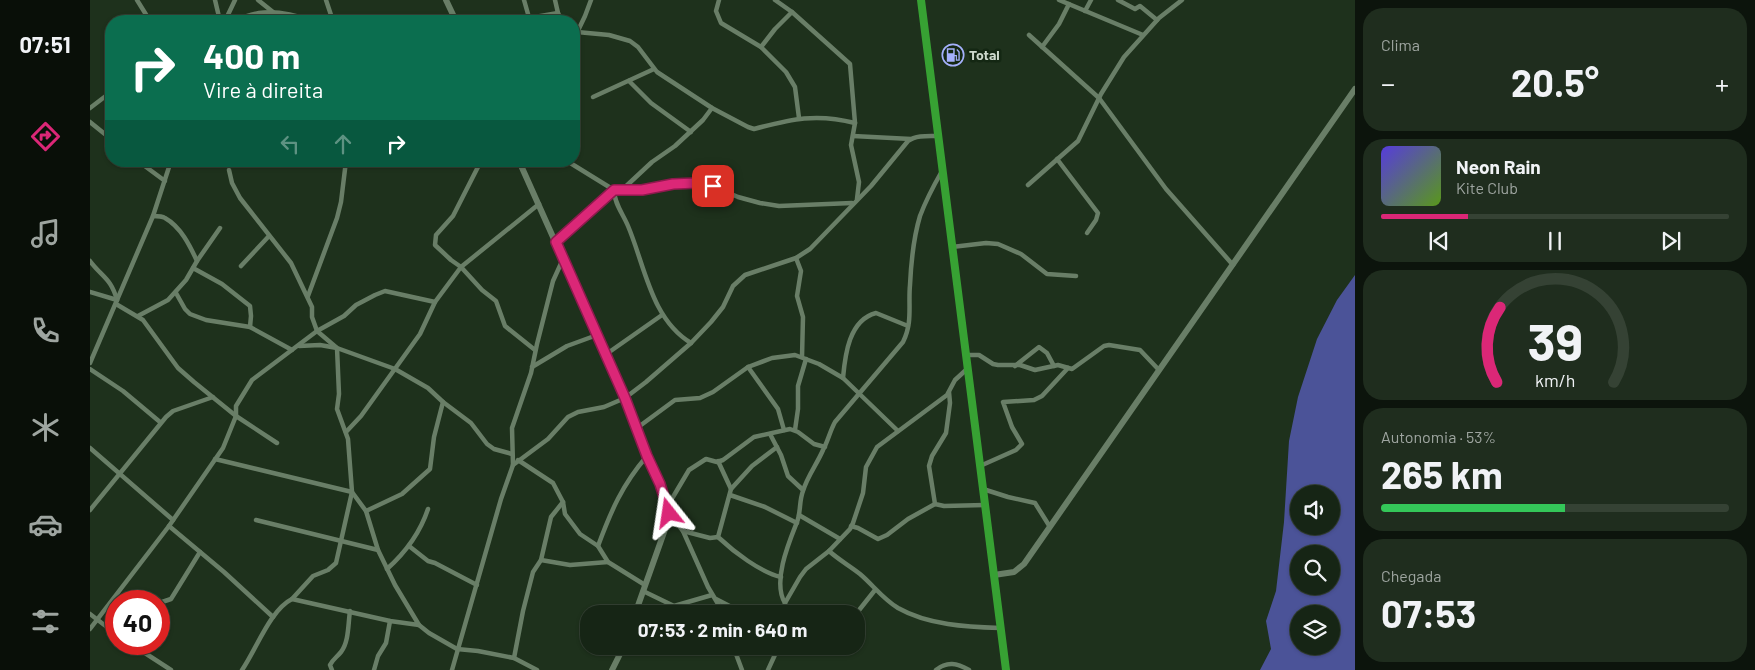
<!DOCTYPE html>
<html lang="pt">
<head>
<meta charset="utf-8">
<style>
  :root { --surface:#162515; --page:#1f2d1e; --text:#f1f3f6; --muted:#9ea5a0; --line:#354234; --accent:#db2777 }
  body { margin:0; font-family:Barlow,sans-serif; background:var(--page); color:var(--text); height:100vh; display:flex; flex-direction:column; font-size:19px; white-space:nowrap }
  * { box-sizing:border-box; margin:0 }
  p { font-size:16px; color:var(--muted) }
  .icon { flex:none; width:28px; height:28px; fill:none; stroke:currentColor; stroke-width:2; stroke-linecap:round; stroke-linejoin:round }
  .map { position:relative; flex:1; overflow:hidden }
  .sheet { display:flex; flex-direction:column; gap:8px; padding:8px; background:#0c140c; width:400px }
  .sheet>* { flex:none }
  .guide { position:absolute; left:15px; top:15px; width:475px; height:152px; border-radius:20px; box-shadow:0 1px 4px #0004,0 0 0 1px var(--line); background:#0b6e4f; color:#fff; overflow:hidden }
  .buttons { position:absolute; left:1200px; top:485px; display:grid; gap:10px }
  .buttons a { display:grid; place-items:center; width:50px; height:50px; border-radius:50%; background:var(--surface); box-shadow:0 1px 4px #0004,0 0 0 1px var(--line); font-size:25px }
  .speed { position:absolute; left:15px; top:590px; display:flex; gap:10px; font-size:25px; font-weight:700; text-align:center }
  .speed>* { display:grid; place-content:center; width:65px; height:65px; border-radius:50%; background:var(--surface); box-shadow:0 1px 4px #0004,0 0 0 1px var(--line); line-height:1 }
  .speed .limit { border:8px solid #d22; background:#fff; color:#111 }
  .pin { position:absolute; display:grid; place-items:center; width:42px; height:42px; color:#fff; margin:-21px; border-radius:10px; box-shadow:0 2px 8px #0006 }
  .me { position:absolute; width:55px; margin:-28px; rotate:345deg; stroke-linejoin:round; filter:drop-shadow(0 0 4px #0008) }
  .turn { display:flex; align-items:center; gap:18px; height:105px; padding:0 15px; font-size:22px }
  .turn .icon { width:65px; height:65px; stroke-width:2.5 }
  .turn b { display:block; font-size:35px; line-height:42px }
  .lanes { display:flex; align-items:center; height:48px; padding:0 15px; background:#0003; justify-content:center; gap:25px; direction:ltr }
  .lanes .off { opacity:.35 }
  .big { font-size:38px; font-weight:700; line-height:1.1 }
  .sheet .widget { flex:1; display:flex; flex-direction:column; justify-content:center; gap:8px; min-width:0; padding:0 18px; border-radius:20px; background:var(--page) }
  .sheet .dial { align-items:center; gap:0 }
  .dial svg { height:130px; overflow:visible; fill:none; stroke:var(--line); stroke-width:7; stroke-linecap:round; text-anchor:middle }
  .dial text { fill:var(--text); stroke:none }
  .song { display:flex; align-items:center; gap:15px }
  .cover { width:60px; height:60px; border-radius:8px; background:linear-gradient(135deg,hsl(250 70% 55%),hsl(90 70% 35%)) }
  .played { height:5px; border-radius:2px; background:linear-gradient(90deg,var(--accent) 25%,var(--line) 25%) }
  .keys { display:flex; justify-content:space-around; direction:ltr }
  .heat { display:flex; justify-content:space-between; align-items:center; font-size:28px; direction:ltr }
  .charge { height:8px; border-radius:4px; background:linear-gradient(90deg,#34c759 53%,var(--line) 0) }
  .trip { position:absolute; left:490px; top:605px; width:285px; height:50px; border-radius:20px; background:var(--surface); box-shadow:0 1px 4px #0004,0 0 0 1px var(--line); font-weight:700; line-height:50px; text-align:center }
  main { display:flex; flex:1; min-height:0 }
  .dock { display:flex; flex-direction:column; width:90px; justify-content:space-around; align-items:center; background:#090f08; color:var(--muted) }
  .dock .icon { width:35px; height:35px }
  .dock .active { color:var(--accent) }
  .dock b { font-size:22px; color:var(--text) }
  .map>svg:first-child { display:block }
</style>
</head>
<body>
<main>
<nav class="dock">
<b>07:51</b>
<svg class="icon active" aria-label="directions" viewBox="0 0 24 24"><path d="M12 3l9 9-9 9-9-9zM9 14v-3h6M13 9l2 2-2 2"/></svg>
<svg class="icon" aria-label="music" viewBox="0 0 24 24"><path d="M9 18V5l10-2v13"/><circle cx="6" cy="18" r="3"/><circle cx="16" cy="16" r="3"/></svg>
<svg class="icon" aria-label="phone" viewBox="0 0 24 24"><path d="M5 4h4l2 5-3 2q2 4 5 5l2-3 5 2v4C11 20 4 13 5 4z"/></svg>
<svg class="icon" aria-label="climate" viewBox="0 0 24 24"><path d="M12 3v18M4 7l16 10M4 17L20 7"/></svg>
<svg class="icon" aria-label="car" viewBox="0 0 24 24"><path d="M5 17H2v-5l4-1 3-4h7l3 4 3 1v5h-3M9 17h6M6 11h13"/><circle cx="7" cy="17" r="2"/><circle cx="17" cy="17" r="2"/></svg>
<svg class="icon" aria-label="filters" viewBox="0 0 24 24"><path d="M4 7h16M4 17h16"/><circle cx="9" cy="7" r="2"/><circle cx="15" cy="17" r="2"/></svg>
</nav>
<div class="map">
<svg width="1265" height="670" viewBox="0 0 1265 670">
  <rect width="100%" height="100%" fill="#1e311c"/>
  <path fill="#4b5398" fill-rule="evenodd" d="M1265,275v395h-95l11,-21 -5,-28 10,-30 8,-69 5,-81 9,-44 19,-58 20,-39zM1209,494h32v32h-32zM1209,554h32v32h-32zM1209,614h32v32h-32z"/>
  <g fill="none" stroke-linecap="round" stroke-linejoin="round">
    <g stroke="#697e67" stroke-width="4.5">
      <polyline points="47,0 60,21"/>
      <polyline points="125,0 130,21"/>
      <polyline points="168,0 183,12"/>
      <polyline points="236,0 241,15 240,21"/>
      <polyline points="434,0 440,21"/>
      <polyline points="465,0 468,13 472,21"/>
      <polyline points="629,0 626,11 631,23 671,47 696,72 705,87 709,118"/>
      <polyline points="685,0 702,12 760,64 765,123 761,145 769,182 767,199"/>
      <polyline points="969,0 1053,35"/>
      <polyline points="1028,0 1045,9 1050,6 1067,20"/>
      <polyline points="995,11 1001,0"/>
      <polyline points="439,18 468,13"/>
      <polyline points="135,21 145,0"/>
      <path d="M138,21c11,-2 21,-6 31,-8 18,-3 37,2 54,8"/>
      <path d="M487,32l32,3 21,6 8,6 19,25 55,36 36,19 6,2c38,-10 62,-16 101,-6"/>
      <polyline points="939,35 1009,98 1076,189 1143,265"/>
      <polyline points="484,39 495,16 501,0"/>
      <polyline points="671,47 685,29 702,12"/>
      <polyline points="952,47 969,24 979,4"/>
      <polyline points="539,81 561,103 601,132"/>
      <polyline points="503,97 564,69"/>
      <polyline points="0,108 21,92"/>
      <polyline points="0,122 21,139"/>
      <polyline points="763,136 821,139"/>
      <polyline points="967,159 1008,213 1006,220 997,233"/>
      <polyline points="48,161 75,181"/>
      <polyline points="391,161 363,216 346,235 345,245 361,260 371,267 392,290 406,301 415,326 445,350"/>
      <polyline points="477,161 524,190 552,190 583,184 606,183 623,186 648,197 670,203 689,206 762,203"/>
      <polyline points="139,170 142,183 150,198 201,263 222,307 222,317 227,331 247,348 305,369 338,388 353,402 381,423 397,444 404,449 422,454"/>
      <polyline points="938,185 988,141 1011,94 1034,57 1069,18 1092,0"/>
      <polyline points="533,189 562,162 585,146 613,120 622,108"/>
      <path d="M524,190c0,13 9,24 14,36 17,40 23,93 63,117"/>
      <polyline points="466,241 524,190"/>
      <polyline points="862,247 896,243 908,244 931,254 957,274 986,276"/>
      <polyline points="706,258 711,271 707,296 713,317 712,357"/>
      <path d="M0,261c12,16 21,17 27,39"/>
      <polyline points="107,261 130,228"/>
      <polyline points="151,266 179,236"/>
      <polyline points="103,268 132,284 160,306 161,316 160,327"/>
      <polyline points="0,292 27,300"/>
      <polyline points="86,293 95,309 100,314 116,320 160,327 202,350"/>
      <polyline points="218,296 247,218 251,202 256,161"/>
      <polyline points="26,304 53,320 88,368 104,382 146,416 187,443"/>
      <path d="M48,316l30,-16 18,-20 11,-19c-7,-15 -16,-34 -32,-43 -3,-2 -8,-2 -12,-2"/>
      <polyline points="515,355 572,315"/>
      <polyline points="875,355 889,355 903,364 908,365 930,365 945,370 968,365 982,369 1014,346 1019,345 1050,350 1069,370"/>
      <polyline points="0,363 63,216 81,161"/>
      <polyline points="925,366 949,347 957,353 964,366"/>
      <polyline points="442,367 477,346 507,335"/>
      <polyline points="658,367 688,409 694,430"/>
      <polyline points="0,369 33,391 70,422"/>
      <path d="M753,378c2,-23 6,-58 33,-65l32,13"/>
      <polyline points="859,392 860,403 856,433 842,456 839,466 845,504 854,506 895,505"/>
      <polyline points="547,428 585,400 610,398 623,392 658,367 682,358 705,355 729,364 753,378 808,431"/>
      <polyline points="705,430 708,409 708,386 716,359"/>
      <polyline points="256,432 271,416 330,334 345,302 371,267 449,204"/>
      <polyline points="680,434 691,455 698,476 713,490"/>
      <path d="M687,447l-25,19 -21,23 -13,48c16,15 42,35 63,40"/>
      <polyline points="0,448 83,520"/>
      <polyline points="125,459 262,492 276,511 288,550 305,585 329,625"/>
      <polyline points="428,460 463,483 473,502 475,514 490,534 508,546 518,562 555,585"/>
      <polyline points="628,461 641,489"/>
      <path d="M423,465l35,-26 20,-22 10,-5 26,-5 21,-9 21,-16 45,-39 20,-21 12,-15 10,-21 12,-11 51,-17 14,-9 61,-63 37,-45c8,-6 20,-5 30,-5"/>
      <polyline points="890,466 926,450 932,444 922,427 913,402 944,400 952,396 978,368"/>
      <polyline points="893,489 918,497 945,503 960,527"/>
      <polyline points="640,495 675,507 707,523"/>
      <polyline points="0,510 76,417 83,411 123,397"/>
      <polyline points="276,511 312,494 340,469 344,437 353,402"/>
      <polyline points="709,515 750,539"/>
      <polyline points="166,520 288,550"/>
      <polyline points="79,526 134,572 183,617"/>
      <polyline points="761,526 768,528 788,539 797,535 818,519 845,504"/>
      <polyline points="593,531 620,538 628,537"/>
      <polyline points="319,546 338,561 345,563 387,585"/>
      <path d="M508,546c13,-35 24,-61 49,-90"/>
      <path d="M739,551c10,9 21,15 31,23 13,11 23,25 38,34 30,17 69,19 102,20"/>
      <polyline points="451,560 480,565 518,562"/>
      <path d="M297,569c19,-17 33,-36 41,-60"/>
      <polyline points="553,591 584,606 622,595"/>
      <polyline points="202,599 300,621 329,625 339,633 367,649 388,651 424,658 447,670"/>
      <polyline points="626,599 655,614"/>
      <polyline points="69,603 81,599 110,552"/>
      <path d="M695,603c-13,-21 4,-61 12,-81 4,-10 2,-21 6,-31 4,-14 14,-27 20,-41 5,-9 7,-19 12,-28l68,-80c10,-20 5,-37 7,-57 1,-21 4,-49 10,-69 6,-16 14,-31 22,-45"/>
      <polyline points="694,607 703,608 714,614"/>
      <polyline points="0,614 26,634"/>
      <polyline points="584,614 584,606"/>
      <polyline points="634,614 618,587 593,531 579,513 580,502 599,470 616,459 627,462 633,460 664,437 700,429 708,432 724,444 735,447"/>
      <polyline points="694,614 695,603 710,577 716,569 739,551 760,529 763,523 773,493 776,467 787,447 857,395 865,380 877,369"/>
      <polyline points="766,614 785,590"/>
      <polyline points="0,629 79,526 133,448 146,416 146,406 162,380 227,331 254,316 266,305 285,295 295,291 345,302"/>
      <polyline points="41,644 81,670"/>
      <polyline points="643,646 652,670"/>
      <polyline points="532,652 542,646"/>
      <polyline points="424,658 433,611 443,572 451,560 461,517 473,502"/>
      <path d="M152,670c14,-20 28,-60 50,-71l21,-23 15,-6 8,-7 16,-71 -4,-53 -11,-30 2,-15 -2,-46 -17,-3 -21,1"/>
      <path d="M242,670l-2,-5c3,-6 7,-8 11,-13 8,-10 7,-28 9,-41"/>
      <polyline points="284,670 288,656 296,643 300,621"/>
      <polyline points="362,670 411,499 423,465 422,428 441,373 447,344 463,281 473,259"/>
      <polyline points="678,670 689,646"/>
      <path d="M846,670c11,-9 21,-7 33,0"/>
    </g>
    <g stroke="#697e67" stroke-width="6">
      <polyline points="356,0 366,21"/>
      <polyline points="429,161 535,398 557,456 570,484 579,513 578,521 545,614"/>
      <polyline points="904,575 924,572 934,564 1265,89"/>
      <polyline points="522,670 534,646"/>
    </g>
    <polyline stroke="#37a133" stroke-width="8" points="831,0 916,670"/>
  </g>
  <g fill="none" stroke-linecap="round" stroke-linejoin="round">
    <g stroke="#8e194d" stroke-width="12">
      <polyline id="route" points="579,513 570,484 557,456 535,398 466,242 524,190 552,190 583,184 606,183 623,186"/>
    </g>
    <use href="#route" stroke="#db2777" stroke-width="9"/>
  </g>
  <defs>
    <g id="fuel-ring" transform="scale(1.125)"><circle r="9.5" fill="#142713" stroke="#a5b1fc" stroke-width="1.5"/><path d="M-5.5-6h7V0h2V4h1.3V-2.5L3-4.5l.8-.8L6-3V5H2.5V1h-1V6h-7ZM-4.2-4.7v3.2H.2V-4.7Z" fill="#a5b1fc"/></g>
  </defs>
  <g fill-rule="evenodd">
    <use href="#fuel-ring" x="863" y="55"/>
  </g>
  <g text-anchor="middle" stroke-width="5" stroke-linejoin="round" paint-order="stroke">
    <g font-size="14" font-weight="bold" fill="#cdd9cc" stroke="#142713" text-anchor="start">
      <text x="879" y="60">Total</text>
    </g>
  </g>
</svg>
<div class="buttons">
<a><svg class="icon" aria-label="sound" viewBox="0 0 24 24"><path d="M4 9h4l5-4v14l-5-4H4zM17 9q2 3 0 6"/></svg></a>
<a><svg class="icon" aria-label="search" viewBox="0 0 24 24"><circle cx="10" cy="10" r="6"/><path d="M15 15l6 6"/></svg></a>
<a><svg class="icon" aria-label="layers" viewBox="0 0 24 24"><path d="M12 4l9 5-9 5-9-5zM3 14l9 5 9-5"/></svg></a>
</div>
<div class="speed"><div class="limit">40</div></div>
<div class="pin" style="left:623px;top:186px;background:#d93025"><svg class="icon" aria-label="arrive" viewBox="0 0 24 24"><path d="M6 21V4h12l-3 4 3 4H6"/></svg></div>
<svg class="me" style="left:579px;top:513px" viewBox="-20 -20 40 40"><path d="M0-17L14 15 0 8-14 15z" fill="#db2777" stroke="#fff" stroke-width="4"/></svg>
<div class="trip">07:53 · 2 min · 640 m</div>
<div class="guide">
<div class="turn"><svg class="icon" aria-label="right" viewBox="0 0 24 24"><path d="M7 20v-9h11M14 6l5 5-5 5"/></svg><div><b>400 m</b>Vire à direita</div></div>
<div class="lanes"><svg class="icon off" aria-label="left" viewBox="0 0 24 24"><path d="M17 20v-9H6M10 6l-5 5 5 5"/></svg><svg class="icon off" aria-label="ahead" viewBox="0 0 24 24"><path d="M12 20V5M6 11l6-6 6 6"/></svg><svg class="icon" aria-label="right" viewBox="0 0 24 24"><path d="M7 20v-9h11M14 6l5 5-5 5"/></svg></div>
</div>
</div>
<section class="sheet">
<div class="widget"><p>Clima</p>
<div class="heat"><a>−</a><b class="big">20.5°</b><a>+</a></div>
</div>
<div class="widget">
<div class="song"><i class="cover"></i><div><b>Neon Rain</b><p>Kite Club</p></div></div>
<div class="played"></div>
<div class="keys"><svg class="icon" aria-label="previous" viewBox="0 0 24 24"><path d="M18 5L8 12l10 7zM5 5v14"/></svg><svg class="icon" aria-label="pause" viewBox="0 0 24 24"><path d="M8 5v14M16 5v14"/></svg><svg class="icon" aria-label="next" viewBox="0 0 24 24"><path d="M6 5l10 7-10 7zM19 5v14"/></svg></div>
</div>
<div class="widget dial"><svg viewBox="0 0 100 80">
<path d="M14 69A42 42 0 1 1 86 69"/>
<path d="M14 69A42 42 0 0 1 16 23" stroke="#db2777"/>
<text x="50" y="56" font-size="32" font-weight="700">39</text>
<text x="50" y="72" font-size="11">km/h</text>
</svg></div>
<div class="widget"><p>Autonomia · 53%</p><b class="big">265 km</b><div class="charge"></div></div>
<div class="widget"><p>Chegada</p><b class="big">07:53</b></div>
</section>
</main>
</body>
</html>
